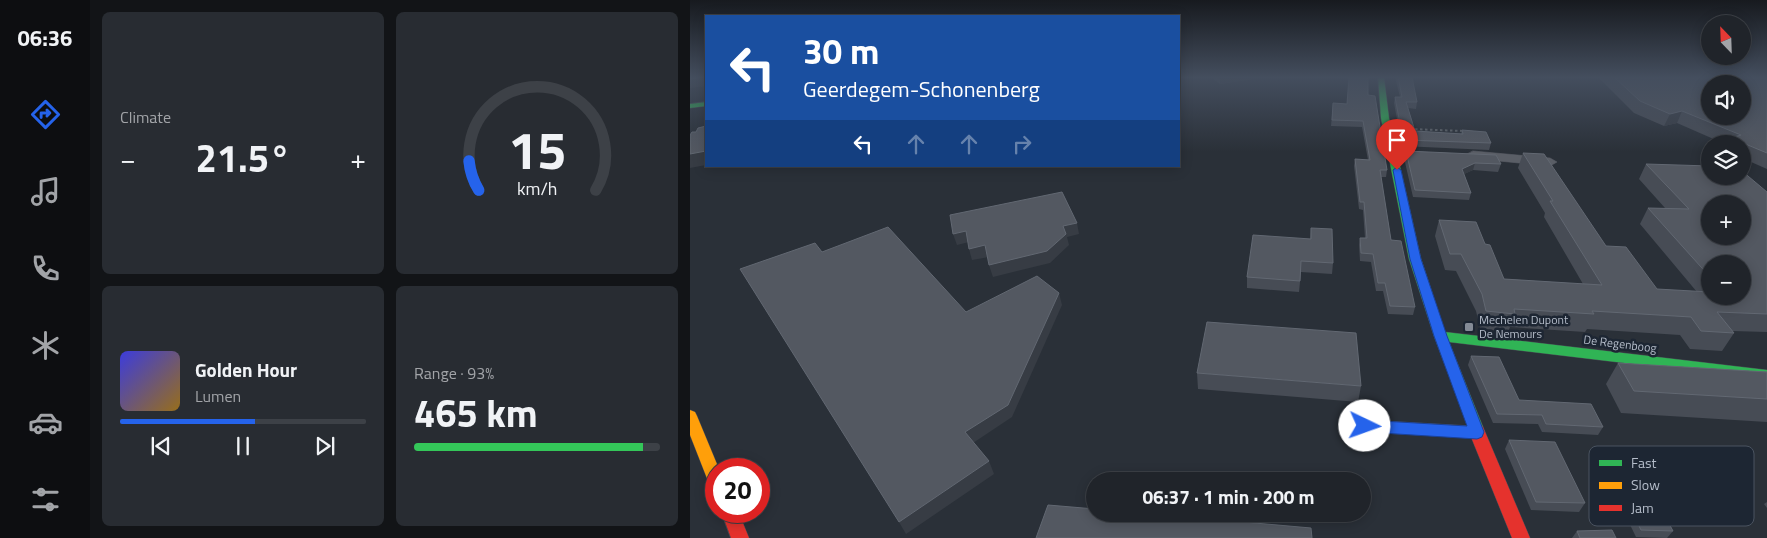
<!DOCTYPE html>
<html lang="en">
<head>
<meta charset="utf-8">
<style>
  :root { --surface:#20242a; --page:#282c32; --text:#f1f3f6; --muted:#a2a4a8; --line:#3d4147; --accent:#2563eb }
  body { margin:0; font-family:"Titillium Web",sans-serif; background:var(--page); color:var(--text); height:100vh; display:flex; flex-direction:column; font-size:19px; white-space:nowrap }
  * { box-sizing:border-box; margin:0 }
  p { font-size:16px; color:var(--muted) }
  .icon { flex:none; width:28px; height:28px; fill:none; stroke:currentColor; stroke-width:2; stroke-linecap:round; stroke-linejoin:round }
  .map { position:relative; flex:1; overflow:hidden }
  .drawer { display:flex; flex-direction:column; gap:12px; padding:12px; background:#121417; width:600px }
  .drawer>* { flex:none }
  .guide { position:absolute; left:15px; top:15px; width:475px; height:152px; border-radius:0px; box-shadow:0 2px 12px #0003,0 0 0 1px var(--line); background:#1a4fa0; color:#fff; overflow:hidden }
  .needle { width:32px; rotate:337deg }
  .fabs { position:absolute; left:1011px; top:15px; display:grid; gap:10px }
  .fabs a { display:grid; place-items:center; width:50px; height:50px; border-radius:50%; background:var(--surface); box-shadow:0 2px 12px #0003,0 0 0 1px var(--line); font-size:25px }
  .speed { position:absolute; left:15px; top:458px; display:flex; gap:10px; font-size:25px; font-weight:700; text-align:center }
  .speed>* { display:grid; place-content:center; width:65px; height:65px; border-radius:50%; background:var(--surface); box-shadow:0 2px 12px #0003,0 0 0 1px var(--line); line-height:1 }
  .speed .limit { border:8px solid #d22; background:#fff; color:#111 }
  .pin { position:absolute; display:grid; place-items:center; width:42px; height:42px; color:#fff; margin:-51px -21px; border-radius:50% 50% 50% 0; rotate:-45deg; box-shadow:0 0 5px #0007 }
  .pin .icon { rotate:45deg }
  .me { position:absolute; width:55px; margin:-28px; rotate:93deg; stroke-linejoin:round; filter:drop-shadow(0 0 4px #0008) }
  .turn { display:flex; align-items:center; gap:18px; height:105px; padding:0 15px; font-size:22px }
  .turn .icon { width:65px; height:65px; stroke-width:2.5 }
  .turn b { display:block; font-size:35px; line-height:42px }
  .lanes { display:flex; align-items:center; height:48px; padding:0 15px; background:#0003; justify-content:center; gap:25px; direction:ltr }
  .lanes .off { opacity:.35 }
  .big { font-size:38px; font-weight:700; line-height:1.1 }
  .drawer .tile { flex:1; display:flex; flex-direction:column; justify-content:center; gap:8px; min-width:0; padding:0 18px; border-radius:8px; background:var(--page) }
  .drawer .dial { align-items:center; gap:0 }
  .dial svg { height:130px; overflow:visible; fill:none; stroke:var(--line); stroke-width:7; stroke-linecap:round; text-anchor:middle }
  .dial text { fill:var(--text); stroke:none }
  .song { display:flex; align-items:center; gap:15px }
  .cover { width:60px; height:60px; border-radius:8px; background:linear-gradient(135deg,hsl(240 70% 55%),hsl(40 70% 35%)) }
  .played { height:5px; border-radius:2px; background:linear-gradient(90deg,var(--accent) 55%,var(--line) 55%) }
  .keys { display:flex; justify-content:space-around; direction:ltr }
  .heat { display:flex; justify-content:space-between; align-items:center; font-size:28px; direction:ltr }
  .charge { height:8px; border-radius:4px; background:linear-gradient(90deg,#34c759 93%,var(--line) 0) }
  .drawer .tiles { flex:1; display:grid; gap:12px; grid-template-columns:repeat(2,1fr) }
  .trip { position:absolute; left:396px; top:472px; width:285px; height:50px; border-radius:25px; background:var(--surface); box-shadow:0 2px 12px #0003,0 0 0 1px var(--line); font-weight:700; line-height:50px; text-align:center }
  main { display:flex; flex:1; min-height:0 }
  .menu { display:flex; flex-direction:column; width:90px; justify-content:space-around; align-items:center; background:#0d0e11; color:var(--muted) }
  .menu .icon { width:35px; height:35px }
  .menu .current { color:var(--accent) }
  .menu b { font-size:22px; color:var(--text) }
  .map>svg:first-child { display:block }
</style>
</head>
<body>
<main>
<nav class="menu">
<b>06:36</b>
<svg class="icon current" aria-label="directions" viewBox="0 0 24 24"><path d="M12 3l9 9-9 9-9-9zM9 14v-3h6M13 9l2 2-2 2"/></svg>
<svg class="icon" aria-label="music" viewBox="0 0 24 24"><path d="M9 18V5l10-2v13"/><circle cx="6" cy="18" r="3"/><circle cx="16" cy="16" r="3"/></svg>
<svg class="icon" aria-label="phone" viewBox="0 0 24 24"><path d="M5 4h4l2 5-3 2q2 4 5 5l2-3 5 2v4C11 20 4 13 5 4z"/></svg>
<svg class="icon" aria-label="climate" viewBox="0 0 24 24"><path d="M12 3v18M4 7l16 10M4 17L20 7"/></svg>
<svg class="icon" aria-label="car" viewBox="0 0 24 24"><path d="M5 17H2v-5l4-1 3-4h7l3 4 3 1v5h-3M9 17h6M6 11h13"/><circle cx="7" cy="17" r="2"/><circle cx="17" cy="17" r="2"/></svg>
<svg class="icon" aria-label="filters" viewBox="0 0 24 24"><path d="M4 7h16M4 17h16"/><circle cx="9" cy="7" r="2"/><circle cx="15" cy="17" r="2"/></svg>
</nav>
<section class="drawer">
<div class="tiles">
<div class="tile"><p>Climate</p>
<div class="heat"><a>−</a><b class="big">21.5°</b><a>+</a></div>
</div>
<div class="tile dial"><svg viewBox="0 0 100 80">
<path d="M14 69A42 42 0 1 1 86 69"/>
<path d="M14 69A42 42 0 0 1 8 51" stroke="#2563eb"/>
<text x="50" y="56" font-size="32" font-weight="700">15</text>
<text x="50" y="72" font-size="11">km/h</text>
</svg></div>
<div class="tile">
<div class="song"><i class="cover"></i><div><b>Golden Hour</b><p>Lumen</p></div></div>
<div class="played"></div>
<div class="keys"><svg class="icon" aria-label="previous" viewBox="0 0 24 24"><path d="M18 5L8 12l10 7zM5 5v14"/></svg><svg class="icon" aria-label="pause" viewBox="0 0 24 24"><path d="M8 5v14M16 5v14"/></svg><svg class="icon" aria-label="next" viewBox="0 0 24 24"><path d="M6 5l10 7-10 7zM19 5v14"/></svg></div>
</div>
<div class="tile"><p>Range · 93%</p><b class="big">465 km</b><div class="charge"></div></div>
</div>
</section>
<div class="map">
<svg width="1077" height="538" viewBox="0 0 1077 538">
  <rect width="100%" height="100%" fill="#2a3038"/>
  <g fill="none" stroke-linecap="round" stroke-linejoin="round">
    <g stroke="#484c55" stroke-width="13">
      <polyline id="lane" points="675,426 782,432"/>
    </g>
    <g stroke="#484c55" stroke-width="1">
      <polygon id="street" points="783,151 860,158 867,162 860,166 778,158 776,155"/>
    </g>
    <g stroke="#484c55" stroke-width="1">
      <g id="fast">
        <polygon points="688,77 694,77 699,118 731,259 755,332 1077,370 1077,380 759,342 793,427 790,431 785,433 780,431 744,336 719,259 691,118"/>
        <polygon points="16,102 16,106 0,108 0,104"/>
      </g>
    </g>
    <g stroke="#484c55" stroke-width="1">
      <polygon id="slow" points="0,410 5,412 7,416 29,469 26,469 26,488 20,486 0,435"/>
    </g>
    <g stroke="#484c55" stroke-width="1">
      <g id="jam">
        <polygon points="785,421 790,423 793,427 840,538 822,538 777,427 780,423"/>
        <polygon points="31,511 48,511 59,538 41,538"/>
      </g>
    </g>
    <polyline stroke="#5c6268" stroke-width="2" stroke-dasharray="2.5 2.5" stroke-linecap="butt" points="720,129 774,131"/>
    <use href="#lane" stroke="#5a5e66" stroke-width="12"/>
    <use href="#street" fill="#5a5e66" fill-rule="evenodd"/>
    <use href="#fast" fill="#30b455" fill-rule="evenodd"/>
    <use href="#slow" fill="#ff9f0a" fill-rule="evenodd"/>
    <use href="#jam" fill="#e5322d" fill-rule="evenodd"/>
  </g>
  <g fill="#474c55" fill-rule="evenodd">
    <polygon points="521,77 562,77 562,79 530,84"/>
    <polygon points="659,77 678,95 697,170 696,177 691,177 701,240 725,307 723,315 698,314 693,291 686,291 681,262 670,261 669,245 670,238 675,238 673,210 669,209 664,166 665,159 678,160 672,127 641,126 643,103 657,104"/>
    <polygon points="705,77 722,77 727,102 726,109 718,108 725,131 771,134 772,130 801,143 799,150 712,146 704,103 705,97 710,97"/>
    <polygon points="908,77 1074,77 1077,78 1077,169 1052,158 1052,144 1035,144 987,123 974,126 944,113"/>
    <polygon points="716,151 811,164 808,172 783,170 774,174 781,193 779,200 723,197 714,158"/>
    <path d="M833,153l83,93 51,43 40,3 -57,-68 8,-16h17l-26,-29 7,-15 121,28v140l-35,-1 2,2 -12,18 -32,-2 -10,-14 -93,-6 -2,3 -75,-5 -2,5 -28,-4 -4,-17 -20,-40 -11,-1 -10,-34 4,-16 46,24 19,35 79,5 -39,-67 1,-4 -27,-45zM1020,264l32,32h-32z"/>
    <polygon points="621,228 643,263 642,274 611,272 609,292 557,288 557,277 620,239"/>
    <polygon points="781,356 829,400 913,427 908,435 852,432 848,424 803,423 778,365"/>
    <polygon points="928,363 1077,372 1077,422 931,413 916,384"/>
    <polygon points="507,373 671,386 668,402 508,389"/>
    <polygon points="819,440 895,503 889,512 841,510 815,449"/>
    <polygon points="913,466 996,489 991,496 963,494 983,531 977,538 946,537 924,492 918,492 909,473"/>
    <polygon points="1077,502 1077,508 1074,504"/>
    <polygon points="887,531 926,538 882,538"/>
  </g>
  <g fill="#373c44">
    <polygon points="16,77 16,86 0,88 0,79"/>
    <polygon points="530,77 562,77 562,79 530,84"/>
    <polygon points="992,111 987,123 974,126 980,114"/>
    <polygon points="16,151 16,165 0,168 0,154"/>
    <polygon points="785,163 783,170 770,176 772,169"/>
    <polygon points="387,223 389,234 377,237 379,245 360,263 303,277 299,265 373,226"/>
    <polygon points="276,231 279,242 267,245 263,234"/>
    <polygon points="295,245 299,257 282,260 279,249"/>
    <polygon points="369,293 372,305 322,417 280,445 275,432"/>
    <polygon points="299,461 304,474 216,534 209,522"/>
  </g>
  <g fill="#535861" stroke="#626872" fill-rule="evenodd">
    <polygon points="0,77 15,77 0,79"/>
    <polygon points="659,77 678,77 678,95 685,96 697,170 690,170 701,240 711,241 725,307 700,306 695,283 688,283 683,254 671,253 670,238 677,238 674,202 670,202 665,159 680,160 673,121 642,120 643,103 657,104"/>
    <polygon points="708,77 722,77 727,102 716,102 725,131 773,134 772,130 796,132 801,143 713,140 705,97 712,97"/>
    <path d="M924,77h150l3,1v75l-36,-15 10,-3 -59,-24 -12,3 -30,-13zM1020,84h32v32h-32z"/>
    <polygon points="16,126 16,151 0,154 0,135 2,132 6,132 8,128"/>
    <polygon points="716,151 806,155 811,164 785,163 772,169 781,193 725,190"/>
    <path d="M833,153l21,1 62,92 20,1 31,42 53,3v4h32v-32h-32v13l-62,-69 41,1 -43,-45 64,2v10h32v-5l25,21v122l-50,-2 17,21 -33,-2 -10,-14 -99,-6 2,3 -80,-5 1,5 -29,-3 -4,-17 -21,-40h-11l-11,-34 37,2 9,22 5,1 14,34 98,6 -52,-84h3zM1020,204h32v32h-32z"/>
    <polygon points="372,192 387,223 373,226 376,234 357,251 299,265 295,245 279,249 276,231 263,234 260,215"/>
    <polygon points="198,227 276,312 347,276 369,293 318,405 275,432 299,461 209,522 50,269 125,243 132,252"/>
    <polygon points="621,228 642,229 643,263 611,261 610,281 557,277 563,235 621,239"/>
    <polygon points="517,322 666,333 671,386 507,373"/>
    <polygon points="781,356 809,357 829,400 901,404 913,427 856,424 852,415 807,414"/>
    <polygon points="928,363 1077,372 1077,399 944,391"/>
    <polygon points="819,440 865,442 895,503 846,502"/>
    <polygon points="913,466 985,470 996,489 959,487 983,531 951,530 929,485 923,485"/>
    <polygon points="358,505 405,509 405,514 463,514 621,528 622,538 346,538"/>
    <polygon points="922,530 926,538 890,538 887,531"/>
  </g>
  <linearGradient id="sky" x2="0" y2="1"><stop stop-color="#171a1f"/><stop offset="0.51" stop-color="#444e5e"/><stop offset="1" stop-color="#444e5e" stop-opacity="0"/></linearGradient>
  <rect width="1077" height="152" fill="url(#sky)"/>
  <polygon fill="#2563eb" stroke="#184099" points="707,167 711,170 731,259 757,336 794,432 792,437 787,439 675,432 670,430 668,426 670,421 675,420 777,426 744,336 720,259 703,170"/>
  <rect fill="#848b96" stroke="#1d2633" stroke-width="2" x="774" y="322" width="10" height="10" rx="2.5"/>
  <g text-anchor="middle" stroke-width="5" stroke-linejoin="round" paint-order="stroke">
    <g font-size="12" fill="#b4bcc9" stroke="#1d2633" text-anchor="start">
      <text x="789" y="324">Mechelen Dupont<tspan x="789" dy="14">De Nemours</tspan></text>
    </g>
    <g font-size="12" fill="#b4bcc9" stroke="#1d2633">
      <text transform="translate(930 344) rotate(7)" y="4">De Regenboog</text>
    </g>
  </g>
  <rect x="899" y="446" width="165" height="80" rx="8" fill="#1d2633" stroke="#4a5360" stroke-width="1"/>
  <rect x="909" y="460" width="23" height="6" fill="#30b455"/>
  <rect x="909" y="482" width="23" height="7" fill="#ff9f0a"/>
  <rect x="909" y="505" width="23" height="6" fill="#e5322d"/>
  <g font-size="14" fill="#b4bcc9">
    <text x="941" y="468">Fast</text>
    <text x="941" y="490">Slow</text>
    <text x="941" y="513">Jam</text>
  </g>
</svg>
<div class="fabs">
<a><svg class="needle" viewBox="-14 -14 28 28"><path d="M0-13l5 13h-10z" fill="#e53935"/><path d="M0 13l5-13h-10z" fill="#a2a4a8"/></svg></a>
<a><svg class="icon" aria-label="sound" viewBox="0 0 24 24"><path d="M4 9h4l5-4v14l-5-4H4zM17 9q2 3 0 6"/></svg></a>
<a><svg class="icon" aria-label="layers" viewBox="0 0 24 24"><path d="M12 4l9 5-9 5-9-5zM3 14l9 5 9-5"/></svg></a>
<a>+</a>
<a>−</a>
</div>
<div class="speed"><div class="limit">20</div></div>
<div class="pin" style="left:707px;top:170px;background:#d93025"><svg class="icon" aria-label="arrive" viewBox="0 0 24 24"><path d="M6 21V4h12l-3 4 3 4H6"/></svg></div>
<svg class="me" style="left:675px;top:426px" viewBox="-20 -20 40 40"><circle r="19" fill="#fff"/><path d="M0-13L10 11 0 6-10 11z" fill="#2563eb"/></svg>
<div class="trip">06:37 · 1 min · 200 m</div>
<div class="guide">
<div class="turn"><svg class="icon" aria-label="left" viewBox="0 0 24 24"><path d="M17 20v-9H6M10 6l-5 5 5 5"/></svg><div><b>30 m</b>Geerdegem-Schonenberg</div></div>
<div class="lanes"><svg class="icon" aria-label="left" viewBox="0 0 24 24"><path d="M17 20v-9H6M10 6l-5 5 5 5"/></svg><svg class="icon off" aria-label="ahead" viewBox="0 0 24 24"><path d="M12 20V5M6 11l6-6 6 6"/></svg><svg class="icon off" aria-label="ahead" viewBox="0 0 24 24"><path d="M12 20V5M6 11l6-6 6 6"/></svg><svg class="icon off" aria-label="right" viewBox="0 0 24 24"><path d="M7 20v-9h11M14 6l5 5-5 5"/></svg></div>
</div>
</div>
</main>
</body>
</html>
